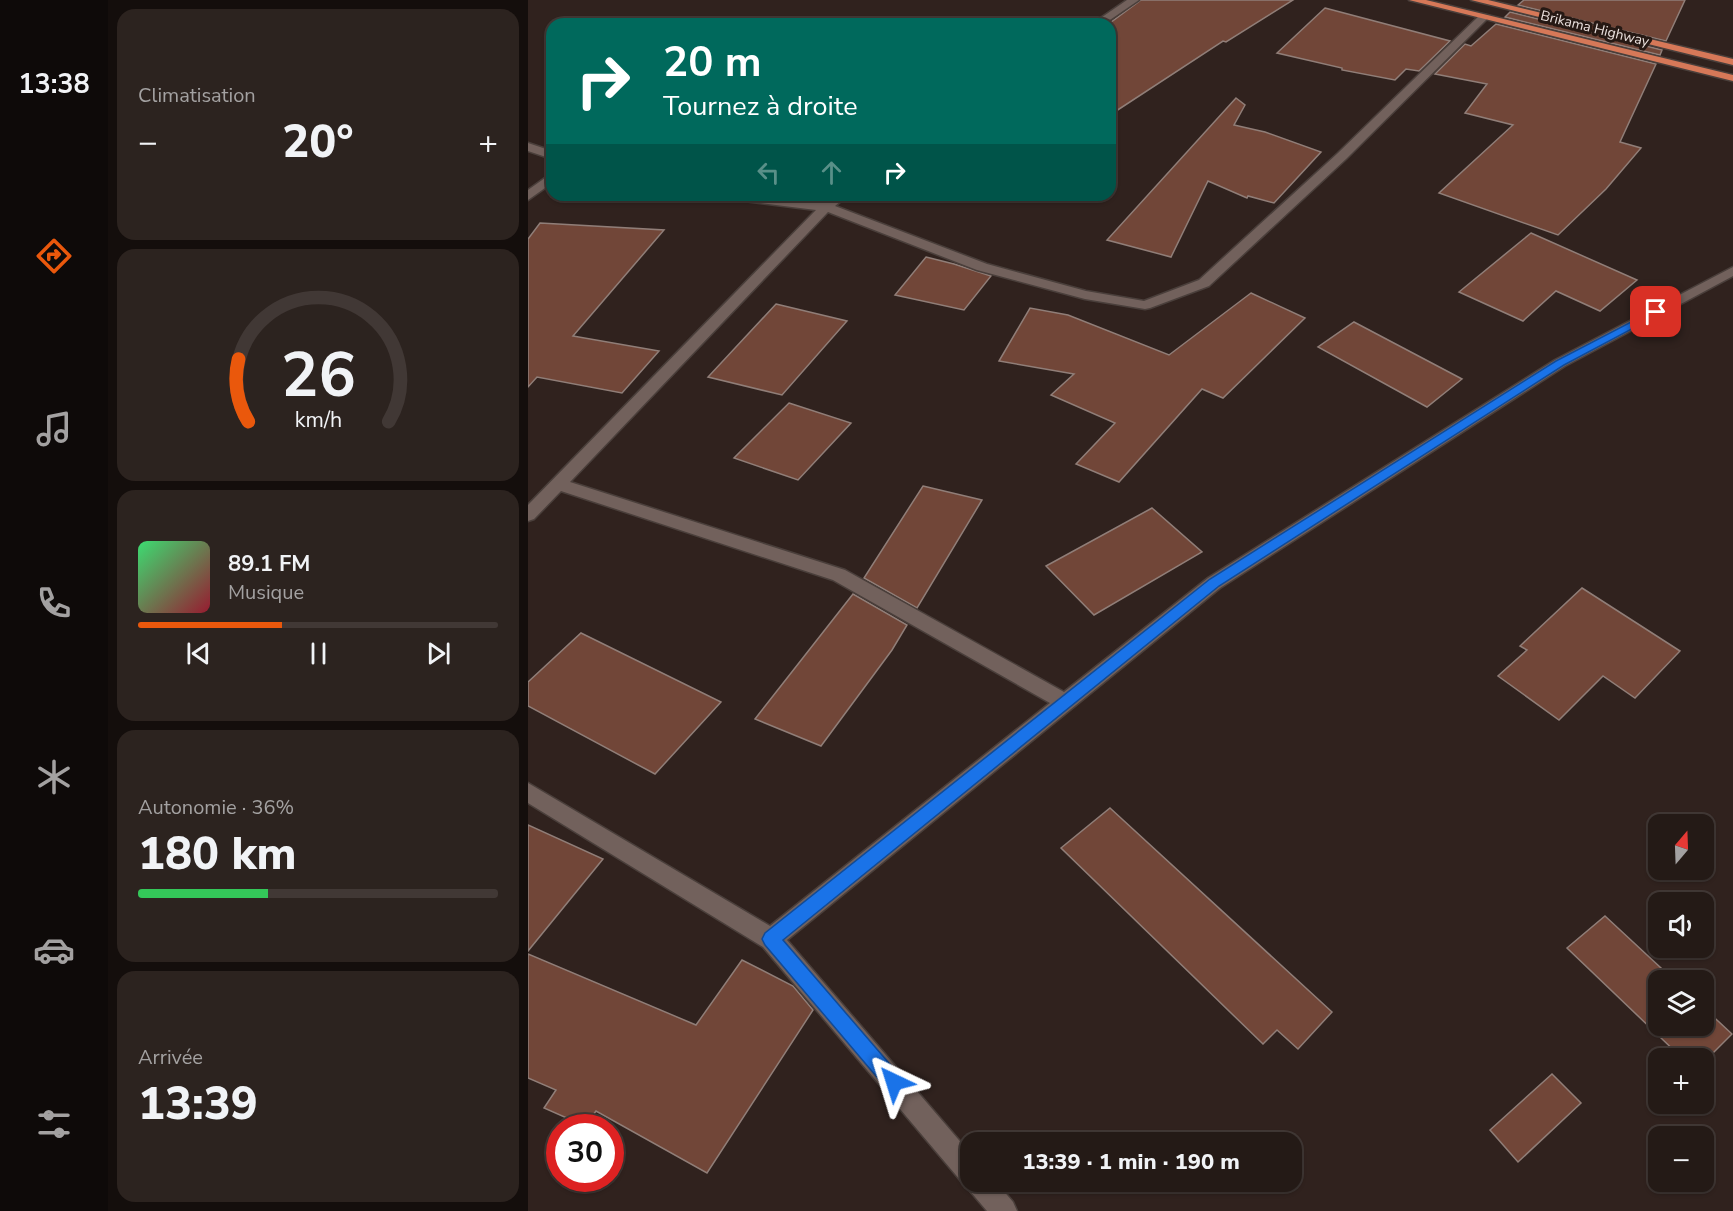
<!DOCTYPE html>
<html lang="fr">
<head>
<meta charset="utf-8">
<style>
  :root { --surface:#241a16; --page:#2c231f; --text:#f1f3f6; --muted:#a3a1a1; --line:#413835; --accent:#ea580c }
  body { margin:0; font-family:"Nunito Sans",sans-serif; background:var(--page); color:var(--text); height:100vh; display:flex; flex-direction:column; font-size:22px; white-space:nowrap }
  * { box-sizing:border-box; margin:0 }
  p { font-size:20px; color:var(--muted) }
  .icon { flex:none; width:33px; height:33px; fill:none; stroke:currentColor; stroke-width:2; stroke-linecap:round; stroke-linejoin:round }
  .map { position:relative; flex:1; overflow:hidden }
  .panel { display:flex; flex-direction:column; gap:9px; padding:9px; background:#140e0c; width:420px }
  .panel>* { flex:none }
  .hud { position:absolute; left:18px; top:18px; width:570px; height:183px; border-radius:18px; box-shadow:0 2px 4px #0004,0 0 0 2px var(--line); background:#00695c; color:#fff; overflow:hidden }
  .needle { width:39px; rotate:19deg }
  .buttons { position:absolute; left:1120px; top:814px; display:grid; gap:12px }
  .buttons a { display:grid; place-items:center; width:66px; height:66px; border-radius:12px; background:var(--surface); box-shadow:0 2px 4px #0004,0 0 0 2px var(--line); font-size:30px }
  .speed { position:absolute; left:18px; top:1114px; display:flex; gap:12px; font-size:30px; font-weight:700; text-align:center }
  .speed>* { display:grid; place-content:center; width:78px; height:78px; border-radius:50%; background:var(--surface); box-shadow:0 2px 4px #0004,0 0 0 2px var(--line); line-height:1 }
  .speed .limit { border:9px solid #d22; background:#fff; color:#111 }
  .pin { position:absolute; display:grid; place-items:center; width:51px; height:51px; color:#fff; margin:-26px; border-radius:12px; box-shadow:0 3px 9px #0006 }
  .me { position:absolute; width:66px; margin:-33px; rotate:319deg; stroke-linejoin:round; filter:drop-shadow(0 0 4px #0008) }
  .turn { display:flex; align-items:center; gap:21px; height:126px; padding:0 18px; font-size:27px }
  .turn .icon { width:78px; height:78px; stroke-width:2.5 }
  .turn b { display:block; font-size:42px; line-height:51px }
  .lanes { display:flex; align-items:center; height:57px; padding:0 18px; background:#0003; justify-content:center; gap:30px; direction:ltr }
  .lanes .off { opacity:.35 }
  .big { font-size:45px; font-weight:800; line-height:1.1 }
  .panel .widget { flex:1; display:flex; flex-direction:column; justify-content:center; gap:9px; min-width:0; padding:0 21px; border-radius:18px; background:var(--page) }
  .panel .dial { align-items:center; gap:0 }
  .dial svg { height:156px; overflow:visible; fill:none; stroke:var(--line); stroke-width:7; stroke-linecap:round; text-anchor:middle }
  .dial text { fill:var(--text); stroke:none }
  .song { display:flex; align-items:center; gap:18px }
  .cover { width:72px; height:72px; border-radius:9px; background:linear-gradient(135deg,hsl(140 70% 55%),hsl(350 70% 35%)) }
  .played { height:6px; border-radius:3px; background:linear-gradient(90deg,var(--accent) 40%,var(--line) 40%) }
  .keys { display:flex; justify-content:space-around; direction:ltr }
  .heat { display:flex; justify-content:space-between; align-items:center; font-size:33px; direction:ltr }
  .charge { height:9px; border-radius:4px; background:linear-gradient(90deg,#34c759 36%,var(--line) 0) }
  .trip { position:absolute; left:432px; top:1132px; width:342px; height:60px; border-radius:18px; background:var(--surface); box-shadow:0 2px 4px #0004,0 0 0 2px var(--line); font-weight:800; line-height:60px; text-align:center }
  main { display:flex; flex:1; min-height:0 }
  .tab-bar { display:flex; flex-direction:column; width:108px; justify-content:space-around; align-items:center; background:#0e0a09; color:var(--muted) }
  .tab-bar .icon { width:42px; height:42px }
  .tab-bar .on { color:var(--accent) }
  .tab-bar b { font-size:27px; color:var(--text) }
  .map>svg:first-child { display:block }
</style>
</head>
<body>
<main>
<nav class="tab-bar">
<b>13:38</b>
<svg class="icon on" aria-label="directions" viewBox="0 0 24 24"><path d="M12 3l9 9-9 9-9-9zM9 14v-3h6M13 9l2 2-2 2"/></svg>
<svg class="icon" aria-label="music" viewBox="0 0 24 24"><path d="M9 18V5l10-2v13"/><circle cx="6" cy="18" r="3"/><circle cx="16" cy="16" r="3"/></svg>
<svg class="icon" aria-label="phone" viewBox="0 0 24 24"><path d="M5 4h4l2 5-3 2q2 4 5 5l2-3 5 2v4C11 20 4 13 5 4z"/></svg>
<svg class="icon" aria-label="climate" viewBox="0 0 24 24"><path d="M12 3v18M4 7l16 10M4 17L20 7"/></svg>
<svg class="icon" aria-label="car" viewBox="0 0 24 24"><path d="M5 17H2v-5l4-1 3-4h7l3 4 3 1v5h-3M9 17h6M6 11h13"/><circle cx="7" cy="17" r="2"/><circle cx="17" cy="17" r="2"/></svg>
<svg class="icon" aria-label="filters" viewBox="0 0 24 24"><path d="M4 7h16M4 17h16"/><circle cx="9" cy="7" r="2"/><circle cx="15" cy="17" r="2"/></svg>
</nav>
<section class="panel">
<div class="widget"><p>Climatisation</p>
<div class="heat"><a>−</a><b class="big">20°</b><a>+</a></div>
</div>
<div class="widget dial"><svg viewBox="0 0 100 80">
<path d="M14 69A42 42 0 1 1 86 69"/>
<path d="M14 69A42 42 0 0 1 9 37" stroke="#ea580c"/>
<text x="50" y="56" font-size="32" font-weight="700">26</text>
<text x="50" y="72" font-size="11">km/h</text>
</svg></div>
<div class="widget">
<div class="song"><i class="cover"></i><div><b>89.1 FM</b><p>Musique</p></div></div>
<div class="played"></div>
<div class="keys"><svg class="icon" aria-label="previous" viewBox="0 0 24 24"><path d="M18 5L8 12l10 7zM5 5v14"/></svg><svg class="icon" aria-label="pause" viewBox="0 0 24 24"><path d="M8 5v14M16 5v14"/></svg><svg class="icon" aria-label="next" viewBox="0 0 24 24"><path d="M6 5l10 7-10 7zM19 5v14"/></svg></div>
</div>
<div class="widget"><p>Autonomie · 36%</p><b class="big">180 km</b><div class="charge"></div></div>
<div class="widget"><p>Arrivée</p><b class="big">13:39</b></div>
</section>
<div class="map">
<svg width="1205" height="1211" viewBox="0 0 1205 1211">
  <rect width="100%" height="100%" fill="#30221e"/>
  <g fill="#714638" stroke="#907e78" stroke-width="1.5">
    <polygon points="613,0 765,0 698,42 695,41 582,115 582,23"/>
    <polygon points="996,0 1157,0 1138,41 990,5"/>
    <polygon points="797,8 922,41 891,71 878,69 867,80 814,70 814,68 749,53"/>
    <polygon points="982,12 1134,50 1132,55 977,17"/>
    <polygon points="968,24 1128,64 1092,142 1113,148 1078,189 1030,235 911,193 985,125 937,113 959,84 907,74 937,44 943,46"/>
    <polygon points="708,98 717,105 706,125 737,132 793,152 746,203 720,196 719,198 680,181 643,257 579,240"/>
    <polygon points="12,223 136,230 45,336 131,351 94,393 9,377 0,387 0,239"/>
    <polygon points="1003,233 1109,280 1072,311 1028,291 995,321 931,292"/>
    <polygon points="398,257 426,264 463,276 436,310 367,295"/>
    <polygon points="723,293 777,318 695,398 674,389 591,482 548,464 587,423 523,395 546,374 471,361 502,308 540,315 641,355"/>
    <polygon points="248,304 319,321 254,395 180,377"/>
    <polygon points="826,322 934,379 899,407 790,347"/>
    <polygon points="261,403 323,423 270,480 206,458"/>
    <polygon points="395,486 454,500 389,608 336,578"/>
    <polygon points="624,508 674,552 566,615 518,566"/>
    <polygon points="1054,588 1152,651 1107,698 1075,676 1031,720 970,676 999,650 992,646"/>
    <polygon points="325,594 379,625 364,650 293,746 227,719"/>
    <polygon points="53,633 193,702 127,774 0,706 0,682"/>
    <polygon points="582,808 804,1012 770,1049 749,1030 735,1044 533,848"/>
    <polygon points="0,825 75,859 0,951"/>
    <polygon points="1077,916 1147,981 1131,981 1131,1026 1176,1026 1176,1008 1204,1034 1176,1062 1176,1059 1155,1059 1039,948"/>
    <polygon points="0,954 168,1025 214,960 265,986 285,1010 179,1173 68,1111 57,1126 16,1108 28,1090 0,1078"/>
    <polygon points="1024,1074 1053,1103 990,1162 962,1130"/>
  </g>
  <g fill="none" stroke-linecap="round" stroke-linejoin="round">
    <g stroke="#4a3f3b" stroke-width="3">
      <g id="minor">
        <polygon points="599,0 611,0 576,24 564,24"/>
        <polygon points="953,14 962,16 818,159 681,286 622,308 617,309 557,299 449,270 300,212 42,482 317,570 536,692 680,578 1027,360 1205,267 1205,276 1037,366 692,588 259,940 442,1153 442,1182 468,1182 485,1202 489,1211 459,1211 442,1191 439,1183 433,1181 235,947 0,803 0,783 242,926 522,703 305,580 33,491 6,519 0,521 0,505 288,210 200,199 194,195 231,195 295,203 306,195 320,195 307,206 459,264 558,291 616,301 671,280 810,153"/>
        <polygon points="0,143 24,151 24,159 0,151"/>
        <polygon points="24,173 24,183 0,200 0,190"/>
      </g>
    </g>
    <g stroke="#4a3f3b" stroke-width="3">
      <g id="highway">
        <polygon points="881,0 898,0 1205,75 1205,81"/>
        <polygon points="943,0 960,0 1205,59 1205,65"/>
      </g>
    </g>
    <use href="#minor" fill="#72615c" fill-rule="evenodd"/>
    <use href="#highway" fill="#d67858" fill-rule="evenodd"/>
  </g>
  <polygon fill="#1a73e8" stroke="#114b97" stroke-width="1.5" points="1128,309 1133,312 1132,314 1036,365 691,586 255,940 372,1076 375,1082 372,1089 366,1091 359,1089 237,945 234,939 237,933 682,579 1028,361"/>
  <g text-anchor="middle" stroke-width="6" stroke-linejoin="round" paint-order="stroke">
    <g font-size="14" fill="#eae0dd" stroke="#261914">
      <text transform="translate(1067 28) rotate(14)" y="5">Brikama Highway</text>
    </g>
  </g>
</svg>
<div class="buttons">
<a><svg class="needle" viewBox="-14 -14 28 28"><path d="M0-13l5 13h-10z" fill="#e53935"/><path d="M0 13l5-13h-10z" fill="#a3a1a1"/></svg></a>
<a><svg class="icon" aria-label="sound" viewBox="0 0 24 24"><path d="M4 9h4l5-4v14l-5-4H4zM17 9q2 3 0 6"/></svg></a>
<a><svg class="icon" aria-label="layers" viewBox="0 0 24 24"><path d="M12 4l9 5-9 5-9-5zM3 14l9 5 9-5"/></svg></a>
<a>+</a>
<a>−</a>
</div>
<div class="speed"><div class="limit">30</div></div>
<div class="pin" style="left:1128px;top:312px;background:#d93025"><svg class="icon" aria-label="arrive" viewBox="0 0 24 24"><path d="M6 21V4h12l-3 4 3 4H6"/></svg></div>
<svg class="me" style="left:366px;top:1082px" viewBox="-20 -20 40 40"><path d="M0-17L14 15 0 8-14 15z" fill="#1a73e8" stroke="#fff" stroke-width="4"/></svg>
<div class="trip">13:39 · 1 min · 190 m</div>
<div class="hud">
<div class="turn"><svg class="icon" aria-label="right" viewBox="0 0 24 24"><path d="M7 20v-9h11M14 6l5 5-5 5"/></svg><div><b>20 m</b>Tournez à droite</div></div>
<div class="lanes"><svg class="icon off" aria-label="left" viewBox="0 0 24 24"><path d="M17 20v-9H6M10 6l-5 5 5 5"/></svg><svg class="icon off" aria-label="ahead" viewBox="0 0 24 24"><path d="M12 20V5M6 11l6-6 6 6"/></svg><svg class="icon" aria-label="right" viewBox="0 0 24 24"><path d="M7 20v-9h11M14 6l5 5-5 5"/></svg></div>
</div>
</div>
</main>
</body>
</html>
